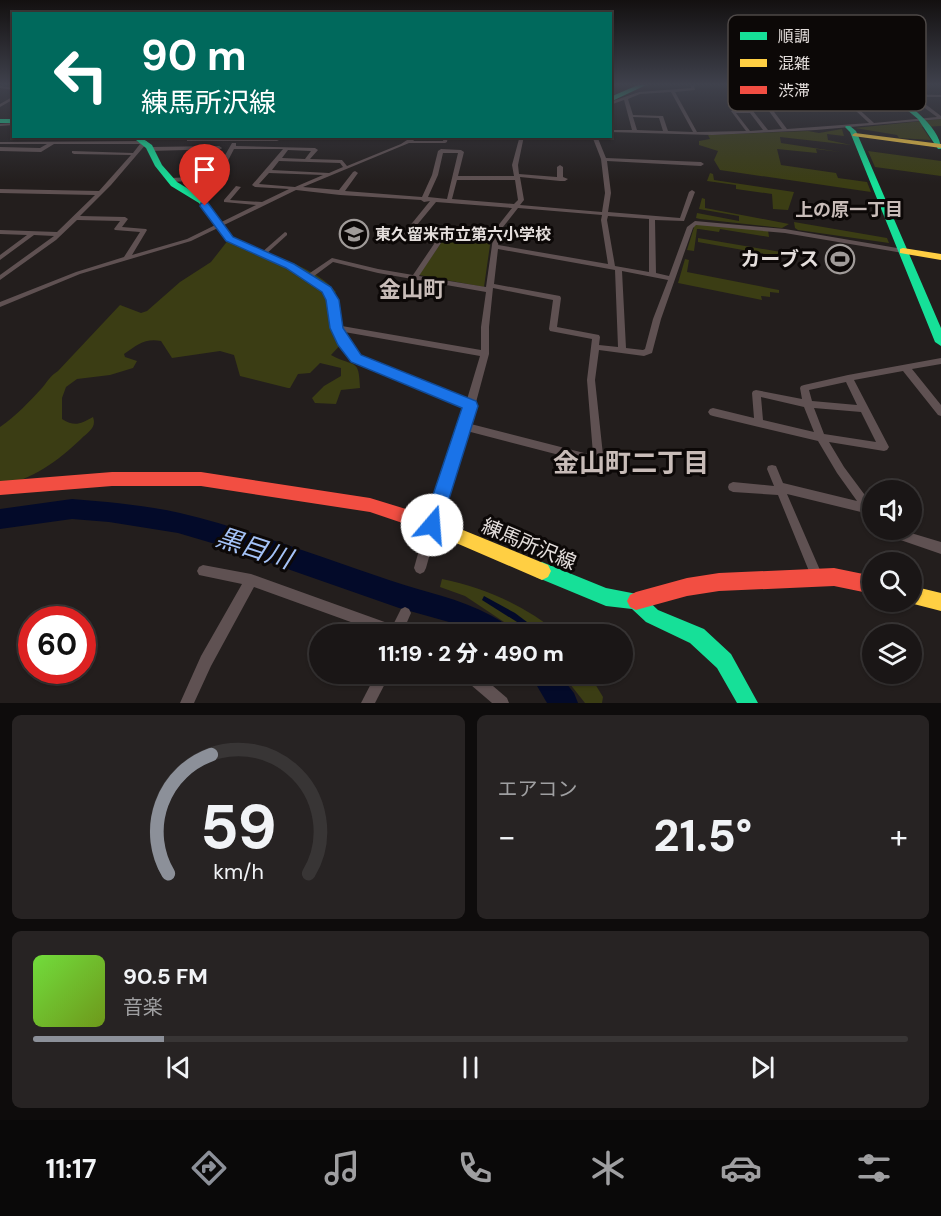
<!DOCTYPE html>
<html lang="ja">
<head>
<meta charset="utf-8">
<style>
  :root { --surface:#1a1616; --page:#272323; --text:#f1f3f6; --muted:#9f9fa1; --line:#383535; --accent:#8c9099 }
  body { margin:0; font-family:"DM Sans","Noto Sans JP",sans-serif; background:var(--page); color:var(--text); height:100vh; display:flex; flex-direction:column; font-size:22px; white-space:nowrap }
  * { box-sizing:border-box; margin:0 }
  p { font-size:20px; color:var(--muted) }
  .icon { flex:none; width:33px; height:33px; fill:none; stroke:currentColor; stroke-width:2; stroke-linecap:round; stroke-linejoin:round }
  .map { position:relative; height:703px; overflow:hidden }
  .side { display:flex; flex-direction:column; gap:12px; padding:12px; background:#0e0c0c; flex:1 }
  .side>* { flex:none }
  .banner { position:absolute; left:12px; top:12px; width:600px; height:126px; border-radius:0px; box-shadow:0 2px 4px #0004,0 0 0 2px var(--line); background:#00695c; color:#fff; overflow:hidden }
  .buttons { position:absolute; left:862px; top:480px; display:grid; gap:12px }
  .buttons a { display:grid; place-items:center; width:60px; height:60px; border-radius:50%; background:var(--surface); box-shadow:0 2px 4px #0004,0 0 0 2px var(--line); font-size:30px }
  .speed { position:absolute; left:18px; top:606px; display:flex; gap:12px; font-size:30px; font-weight:700; text-align:center }
  .speed>* { display:grid; place-content:center; width:78px; height:78px; border-radius:50%; background:var(--surface); box-shadow:0 2px 4px #0004,0 0 0 2px var(--line); line-height:1 }
  .speed .limit { border:9px solid #d22; background:#fff; color:#111 }
  .pin { position:absolute; display:grid; place-items:center; width:51px; height:51px; color:#fff; margin:-62px -26px; border-radius:50% 50% 50% 0; rotate:-45deg; box-shadow:0 0 6px #0007 }
  .pin .icon { rotate:45deg }
  .me { position:absolute; width:66px; margin:-33px; rotate:18deg; stroke-linejoin:round; filter:drop-shadow(0 0 4px #0008) }
  .turn { display:flex; align-items:center; gap:21px; height:126px; padding:0 30px; font-size:27px }
  .turn .icon { width:78px; height:78px; stroke-width:2.5 }
  .turn b { display:block; font-size:42px; line-height:51px }
  .big { font-size:45px; font-weight:800; line-height:1.1 }
  .side .widget { flex:1; display:flex; flex-direction:column; justify-content:center; gap:9px; min-width:0; padding:0 21px; border-radius:9px; background:var(--page) }
  .side .dial { align-items:center; gap:0 }
  .dial svg { height:156px; overflow:visible; fill:none; stroke:var(--line); stroke-width:7; stroke-linecap:round; text-anchor:middle }
  .dial text { fill:var(--text); stroke:none }
  .song { display:flex; align-items:center; gap:18px }
  .cover { width:72px; height:72px; border-radius:9px; background:linear-gradient(135deg,hsl(100 70% 55%),hsl(80 70% 35%)) }
  .played { height:6px; border-radius:3px; background:linear-gradient(90deg,var(--accent) 15%,var(--line) 15%) }
  .keys { display:flex; justify-content:space-around; direction:ltr }
  .heat { display:flex; justify-content:space-between; align-items:center; font-size:33px; direction:ltr }
  .side .tiles { flex:1; display:grid; gap:12px; grid-template-columns:1fr 1fr }
  .widget:last-child { grid-column:span 2 }
  .trip { position:absolute; left:309px; top:624px; width:324px; height:60px; border-radius:30px; background:var(--surface); box-shadow:0 2px 4px #0004,0 0 0 2px var(--line); font-weight:800; line-height:60px; text-align:center }
  .tabs { display:flex; height:96px; justify-content:space-around; align-items:center; background:#0a0909; color:var(--muted) }
  .tabs .icon { width:42px; height:42px }
  .tabs .current { color:var(--accent) }
  .tabs b { font-size:27px; color:var(--text) }
  .map>svg:first-child { display:block }
</style>
</head>
<body>
<div class="map">
<svg width="941" height="703" viewBox="0 0 941 703">
  <rect width="100%" height="100%" fill="#231e1d"/>
  <g fill="#3b3d14">
    <polygon points="941,119 941,126 922,127 931,140 899,138 897,135 855,128"/>
    <polygon points="842,129 844,136 827,134 828,140 851,145 780,137 781,143 840,152 816,149 817,153 777,149 781,165 836,173 838,178 867,182 871,192 720,170 714,160 718,151 699,145 699,141 710,139 708,135 808,131 819,133"/>
    <polygon points="868,151 941,161 941,176 875,167"/>
    <polygon points="710,173 713,174 714,180 794,192 788,210 773,209 772,194 736,189 736,185 707,181"/>
    <polygon points="702,198 705,199 705,208 789,224 782,228 700,219 696,218 697,213 739,221 739,216 699,209"/>
    <polygon points="794,222 887,238 889,243 798,230 795,228"/>
    <polygon points="695,224 768,230 769,237 720,229 719,232 699,229 697,229 694,251 687,250"/>
    <polygon points="450,230 491,238 484,287 419,275"/>
    <polygon points="698,238 781,252 782,257 698,242"/>
    <path d="M229,239c31,12 87,27 107,53l-5,5 12,45 -12,13c24,13 28,2 29,33l-19,2 -5,14 -21,-1 -3,-5 12,-12 17,-10v-8l-21,-5 -10,10 -12,1 -8,14h-2l-48,-12 -6,-21 -14,-4 -48,7 -11,-17c-16,-3 -24,4 -37,13l1,3 12,4 -4,7 -23,7 -33,4 -11,8 -4,11v21c13,8 18,5 31,-2 4,11 -5,15 -12,22 -23,22 -49,41 -81,47v-59c16,-11 29,-25 42,-39 6,-7 8,-12 16,-17l62,-66 21,8 6,-2 33,-29 31,-20z"/>
    <polygon points="685,259 689,260 687,272 779,290 779,293 770,292 770,297 761,296 762,300 678,283"/>
    <path d="M442,579c45,9 82,27 118,55h-38l-57,-38 -25,-9z"/>
    <polygon points="562,674 589,674 603,697 602,703 585,703"/>
  </g>
  <polygon fill="#030a29" points="484,596 515,613 543,634 536,634 482,600"/>
  <g fill="none" stroke-linecap="round" stroke-linejoin="round">
    <g fill="#030a29" fill-rule="evenodd">
      <path d="M72,499c36,3 73,6 108,14 71,17 140,44 209,67 35,12 70,18 103,36 9,5 15,8 19,18h-35l-27,-12 -50,-14 -177,-62 -44,-13 -69,-11 -37,-3 -72,10v-20z"/>
      <polygon points="530,674 559,674 574,693 578,703 547,703"/>
    </g>
    <g fill="#5f5152" fill-rule="evenodd">
      <path d="M690,85h4l1,5 -20,2 22,40 49,-1 -15,-20 2,-1 20,1 15,19 14,-1 -32,-44h4l33,44 82,-6 -41,-38h4l42,38 63,-6 -27,-20 -17,-1 -1,-2 49,1v2h-25l25,19v3l-125,11 -104,5 -102,-3v-2h22l-8,-30 -14,5v-3l29,-10 52,-4zM671,92l22,40 -25,-1 -5,-15 -30,-1 -5,-16 12,-5zM736,113h14l13,17 -13,1zM633,117l26,1 4,13 -26,-1z"/>
      <polygon points="901,85 906,85 912,89 909,90"/>
      <polygon points="0,86 14,88 14,90 0,88"/>
      <polygon points="14,96 14,99 0,107 0,104"/>
      <polygon points="14,123 14,125 0,126 0,124"/>
      <path d="M413,136h6l-6,5h30l1,-5h4l-1,6 -2,1h-36l-106,44 36,3 14,-18 2,-1 3,2 -13,18 77,6 10,-22 6,-24 3,-2 20,1 3,2 -6,24h56l-2,-11 7,-26 -12,-3h17l-6,29 1,9 38,3v-10l3,-2 3,2v10l5,2 -3,2h-5l-40,-4 4,23 -4,5 82,7 3,-19 -4,-34 -9,-23h5l9,22 95,4 3,2 -3,2 -94,-5 4,32 -3,19 72,6 9,-26 3,-2 3,2 -11,29 -29,-1 1,53 13,3 18,-49 8,-6 90,8 118,20 3,2 -3,2 -118,-20 -89,-8 -3,3 -32,91 -9,34 -8,3 -45,-6 -4,30 8,75 -5,8 -4,1 -131,-34 -3,-1 -2,-3 2,-3 3,-1 129,33 1,-1 -6,-74 5,-41 -42,-8 -1,-2 4,-29 -60,-12 -4,39v27l-14,52 -2,3 -3,1 -3,-1 -2,-3 15,-50 -147,-26 -1,-2 4,-3 145,25v-23l5,-35 -108,-19 -45,-11 -23,17h-2l-4,-2 28,-19 46,11 35,6 21,-31 -31,-4 -3,-2 30,-37 -6,1 -3,-2 -81,-5 -44,-5 -105,51 -111,33 -80,33v-5l76,-30 48,-15 16,-25 -25,-2 -1,-1 6,-8 -43,-1 -21,20 -56,40v-5l54,-39 -20,-1 -34,25v-5l27,-20 -27,-1v-4l57,2 38,-37 -95,-2v-4l99,2 32,-36 -57,-1 -2,-1v-2l61,2 7,-9h-86l-13,8 -41,-1v-4l40,1 7,-4h-47v-2l147,-1v2l-36,42 -31,31 45,1 3,2 -6,8 24,2 1,1 -15,25 55,-16 69,-34 -32,-3v-2l12,-14 5,1 -11,13 32,2 27,-13 -34,-2 -3,-2 31,-36h-49l-15,29 -15,24 -5,-1 12,-21 -40,2 -3,-2 3,-2 42,-2 19,-33h4v3l79,2 3,2 -8,9 32,1 5,6 54,-22zM288,150l23,1 -6,8 -23,-1zM443,153h15l-11,46 -19,-2 10,-22zM279,161l61,2 3,4 -14,6 -57,-3zM269,173l54,2 -28,12 -36,-3zM457,180h58l3,20 -4,4 -62,-5zM436,202l76,6 -15,19 -4,11 -7,49 -67,-11 22,-33 -3,-2 -31,-4zM518,208l84,7 -1,5 7,44 -110,-19 5,-18zM608,216l41,3v53l-34,-6 -8,-46zM498,249l117,21 3,77 -19,-2 1,-8 -1,-2 -42,-8 4,-29 -1,-2 -66,-12zM622,271l46,9 -15,39 -8,30 -2,1 -17,-2z"/>
      <polygon points="187,139 277,139 279,140 277,141 187,141"/>
      <polygon points="219,146 222,148 221,149 150,151 147,149 150,147"/>
      <polygon points="285,232 287,233 287,235 265,255 261,255 261,253"/>
      <path d="M941,358v6l-29,5 29,36v11l-3,-1 -35,-44 -49,9 35,67 -2,3 -3,1 -55,-9 15,25 29,39v14l-4,-1 -4,-6 -78,-19 36,83 -2,4 -4,2 -4,-2 -35,-86 -45,-3 -4,-2 -1,-3 1,-3 4,-2 41,4 -7,-17 1,-3 4,-1 4,1 7,17 74,18 -20,-28 -19,-32 -105,-25 -3,-1 -2,-3 2,-3 3,-1 41,10 -2,-25 1,-2 3,-1 46,9 -2,-11 1,-2 3,-1 44,-10zM846,382l11,23 -45,-4 -3,-11zM761,397l43,10 10,25 -51,-12zM814,408l47,4 15,30 -52,-8z"/>
      <polygon points="432,520 436,521 438,525 426,568 424,572 420,574 416,572 414,568 426,525 428,521"/>
      <polygon points="880,530 901,530 941,542 941,554 886,535 882,534"/>
      <polygon points="203,565 251,574 393,625 401,609 405,607 409,609 411,613 404,629 406,634 384,634 254,587 211,666 194,703 180,703 201,656 242,584 199,575 197,571 199,567"/>
      <polygon points="376,674 390,674 375,703 361,703"/>
      <polygon points="462,674 479,674 507,698 509,703 492,703 464,679"/>
    </g>
    <g fill="#16e098" fill-rule="evenodd">
      <polygon points="638,85 646,85 610,102 610,97"/>
      <path d="M877,85h7c17,14 57,41 57,64h-3l-20,-30z"/>
      <rect x="0" y="119" width="14" height="4"/>
      <polygon points="846,126 850,126 856,131 941,328 941,346 935,342 850,132 845,127"/>
      <polygon points="131,136 139,136 152,145 162,165 177,182 205,199 232,237 294,264 330,288 337,300 342,328 348,340 360,355 383,365 385,368 383,371 375,371 352,361 339,345 330,328 327,300 322,292 286,268 226,241 199,203 171,186 155,166 146,148"/>
      <polygon points="542,562 606,588 642,595 658,610 704,629 731,654 758,703 737,703 717,668 690,643 646,622 632,609 606,606 536,577 533,571 536,565"/>
    </g>
    <g fill="#ffcf43" fill-rule="evenodd">
      <polygon points="855,133 941,144 941,148 853,136 852,135"/>
      <polygon points="903,248 941,254 941,260 900,253 900,249"/>
      <polygon points="379,363 475,402 477,406 441,521 548,565 551,571 548,577 542,580 426,530 424,525 463,408 375,371 373,368 375,365"/>
      <polygon points="912,586 941,593 941,611 906,602 912,602"/>
    </g>
    <g fill="#f24e42" fill-rule="evenodd">
      <polygon points="112,472 201,472 370,498 432,517 438,520 440,525 438,530 432,533 370,512 201,486 112,486 0,495 0,481"/>
      <polygon points="834,568 873,576 873,594 834,586 719,591 687,596 636,610 630,607 627,601 630,595 636,592 687,578 719,573"/>
    </g>
  </g>
  <linearGradient id="sky" x2="0" y2="1"><stop stop-color="#131010"/><stop offset="0.46" stop-color="#3f414c"/><stop offset="1" stop-color="#3f414c" stop-opacity="0"/></linearGradient>
  <rect width="941" height="183" fill="url(#sky)"/>
  <polygon fill="#1a73e8" stroke="#114b97" stroke-width="1.5" points="201,203 208,203 233,237 294,264 331,287 339,300 343,328 361,355 476,401 478,406 439,531 432,534 426,531 423,525 462,408 351,362 338,345 330,328 326,300 322,292 286,268 226,241 200,206"/>
  <defs>
    <g id="school-ring" transform="scale(1.5)"><circle r="9.5" fill="#0c0807" stroke="#a09b99" stroke-width="1.5"/><path d="M0-5L7-2L0 1L-7-2ZM-4 1L0 2.5L4 1V4Q0 6-4 4Z" fill="#a09b99"/></g>
    <g id="stadium-ring" transform="scale(1.5)"><circle r="9.5" fill="#0c0807" stroke="#a09b99" stroke-width="1.5"/><path d="M0-5a6.5 5 0 1 0 0 10a6.5 5 0 1 0 0-10ZM-3.5-1.8h7v3.6h-7Z" fill="#a09b99"/></g>
  </defs>
  <g fill-rule="evenodd">
    <use href="#school-ring" x="354" y="234"/>
    <use href="#stadium-ring" x="840" y="259"/>
  </g>
  <g text-anchor="middle" stroke-width="6" stroke-linejoin="round" paint-order="stroke">
    <g font-size="16" font-weight="bold" fill="#e4dedc" stroke="#0c0807" text-anchor="start">
      <text x="375" y="240">東久留米市立第六小学校</text>
    </g>
    <g font-size="18" font-weight="bold" fill="#c8bcb8" stroke="#0c0807">
      <text x="849" y="216">上の原一丁目</text>
    </g>
    <g font-size="20" font-weight="bold" fill="#e4dedc" stroke="#0c0807" text-anchor="end">
      <text x="819" y="266">カーブス</text>
    </g>
    <g font-size="20" fill="#e4dedc" stroke="#0c0807">
      <text transform="translate(529 544) rotate(23)" y="7">練馬所沢線</text>
    </g>
    <g font-size="22" font-weight="bold" fill="#c8bcb8" stroke="#0c0807">
      <text x="412" y="297">金山町</text>
    </g>
    <g font-size="26" font-weight="bold" fill="#c8bcb8" stroke="#0c0807">
      <text x="631" y="472">金山町二丁目</text>
    </g>
    <g font-size="26" font-style="italic" fill="#a4c2f7" stroke="#0c0807">
      <text transform="translate(254 548) rotate(18)" y="9">黒目川</text>
    </g>
  </g>
  <rect x="728" y="15" width="198" height="96" rx="9" fill="#0c0807" stroke="#4d4847" stroke-width="1.5"/>
  <rect x="740" y="32" width="27" height="8" fill="#16e098"/>
  <rect x="740" y="59" width="27" height="8" fill="#ffcf43"/>
  <rect x="740" y="86" width="27" height="8" fill="#f24e42"/>
  <g font-size="16" fill="#e4dedc">
    <text x="778" y="42">順調</text>
    <text x="778" y="69">混雑</text>
    <text x="778" y="96">渋滞</text>
  </g>
</svg>
<div class="buttons">
<a><svg class="icon" aria-label="sound" viewBox="0 0 24 24"><path d="M4 9h4l5-4v14l-5-4H4zM17 9q2 3 0 6"/></svg></a>
<a><svg class="icon" aria-label="search" viewBox="0 0 24 24"><circle cx="10" cy="10" r="6"/><path d="M15 15l6 6"/></svg></a>
<a><svg class="icon" aria-label="layers" viewBox="0 0 24 24"><path d="M12 4l9 5-9 5-9-5zM3 14l9 5 9-5"/></svg></a>
</div>
<div class="speed"><div class="limit">60</div></div>
<div class="pin" style="left:205px;top:206px;background:#d93025"><svg class="icon" aria-label="arrive" viewBox="0 0 24 24"><path d="M6 21V4h12l-3 4 3 4H6"/></svg></div>
<svg class="me" style="left:432px;top:525px" viewBox="-20 -20 40 40"><circle r="19" fill="#fff"/><path d="M0-13L10 11 0 6-10 11z" fill="#1a73e8"/></svg>
<div class="trip">11:19 · 2 分 · 490 m</div>
<div class="banner">
<div class="turn"><svg class="icon" aria-label="left" viewBox="0 0 24 24"><path d="M17 20v-9H6M10 6l-5 5 5 5"/></svg><div><b>90 m</b>練馬所沢線</div></div>
</div>
</div>
<section class="side">
<div class="tiles">
<div class="widget dial"><svg viewBox="0 0 100 80">
<path d="M14 69A42 42 0 1 1 86 69"/>
<path d="M14 69A42 42 0 0 1 36 8" stroke="#8c9099"/>
<text x="50" y="56" font-size="32" font-weight="700">59</text>
<text x="50" y="72" font-size="11">km/h</text>
</svg></div>
<div class="widget"><p>エアコン</p>
<div class="heat"><a>−</a><b class="big">21.5°</b><a>+</a></div>
</div>
<div class="widget">
<div class="song"><i class="cover"></i><div><b>90.5 FM</b><p>音楽</p></div></div>
<div class="played"></div>
<div class="keys"><svg class="icon" aria-label="previous" viewBox="0 0 24 24"><path d="M18 5L8 12l10 7zM5 5v14"/></svg><svg class="icon" aria-label="pause" viewBox="0 0 24 24"><path d="M8 5v14M16 5v14"/></svg><svg class="icon" aria-label="next" viewBox="0 0 24 24"><path d="M6 5l10 7-10 7zM19 5v14"/></svg></div>
</div>
</div>
</section>
<nav class="tabs">
<b>11:17</b>
<svg class="icon current" aria-label="directions" viewBox="0 0 24 24"><path d="M12 3l9 9-9 9-9-9zM9 14v-3h6M13 9l2 2-2 2"/></svg>
<svg class="icon" aria-label="music" viewBox="0 0 24 24"><path d="M9 18V5l10-2v13"/><circle cx="6" cy="18" r="3"/><circle cx="16" cy="16" r="3"/></svg>
<svg class="icon" aria-label="phone" viewBox="0 0 24 24"><path d="M5 4h4l2 5-3 2q2 4 5 5l2-3 5 2v4C11 20 4 13 5 4z"/></svg>
<svg class="icon" aria-label="climate" viewBox="0 0 24 24"><path d="M12 3v18M4 7l16 10M4 17L20 7"/></svg>
<svg class="icon" aria-label="car" viewBox="0 0 24 24"><path d="M5 17H2v-5l4-1 3-4h7l3 4 3 1v5h-3M9 17h6M6 11h13"/><circle cx="7" cy="17" r="2"/><circle cx="17" cy="17" r="2"/></svg>
<svg class="icon" aria-label="filters" viewBox="0 0 24 24"><path d="M4 7h16M4 17h16"/><circle cx="9" cy="7" r="2"/><circle cx="15" cy="17" r="2"/></svg>
</nav>
</body>
</html>
